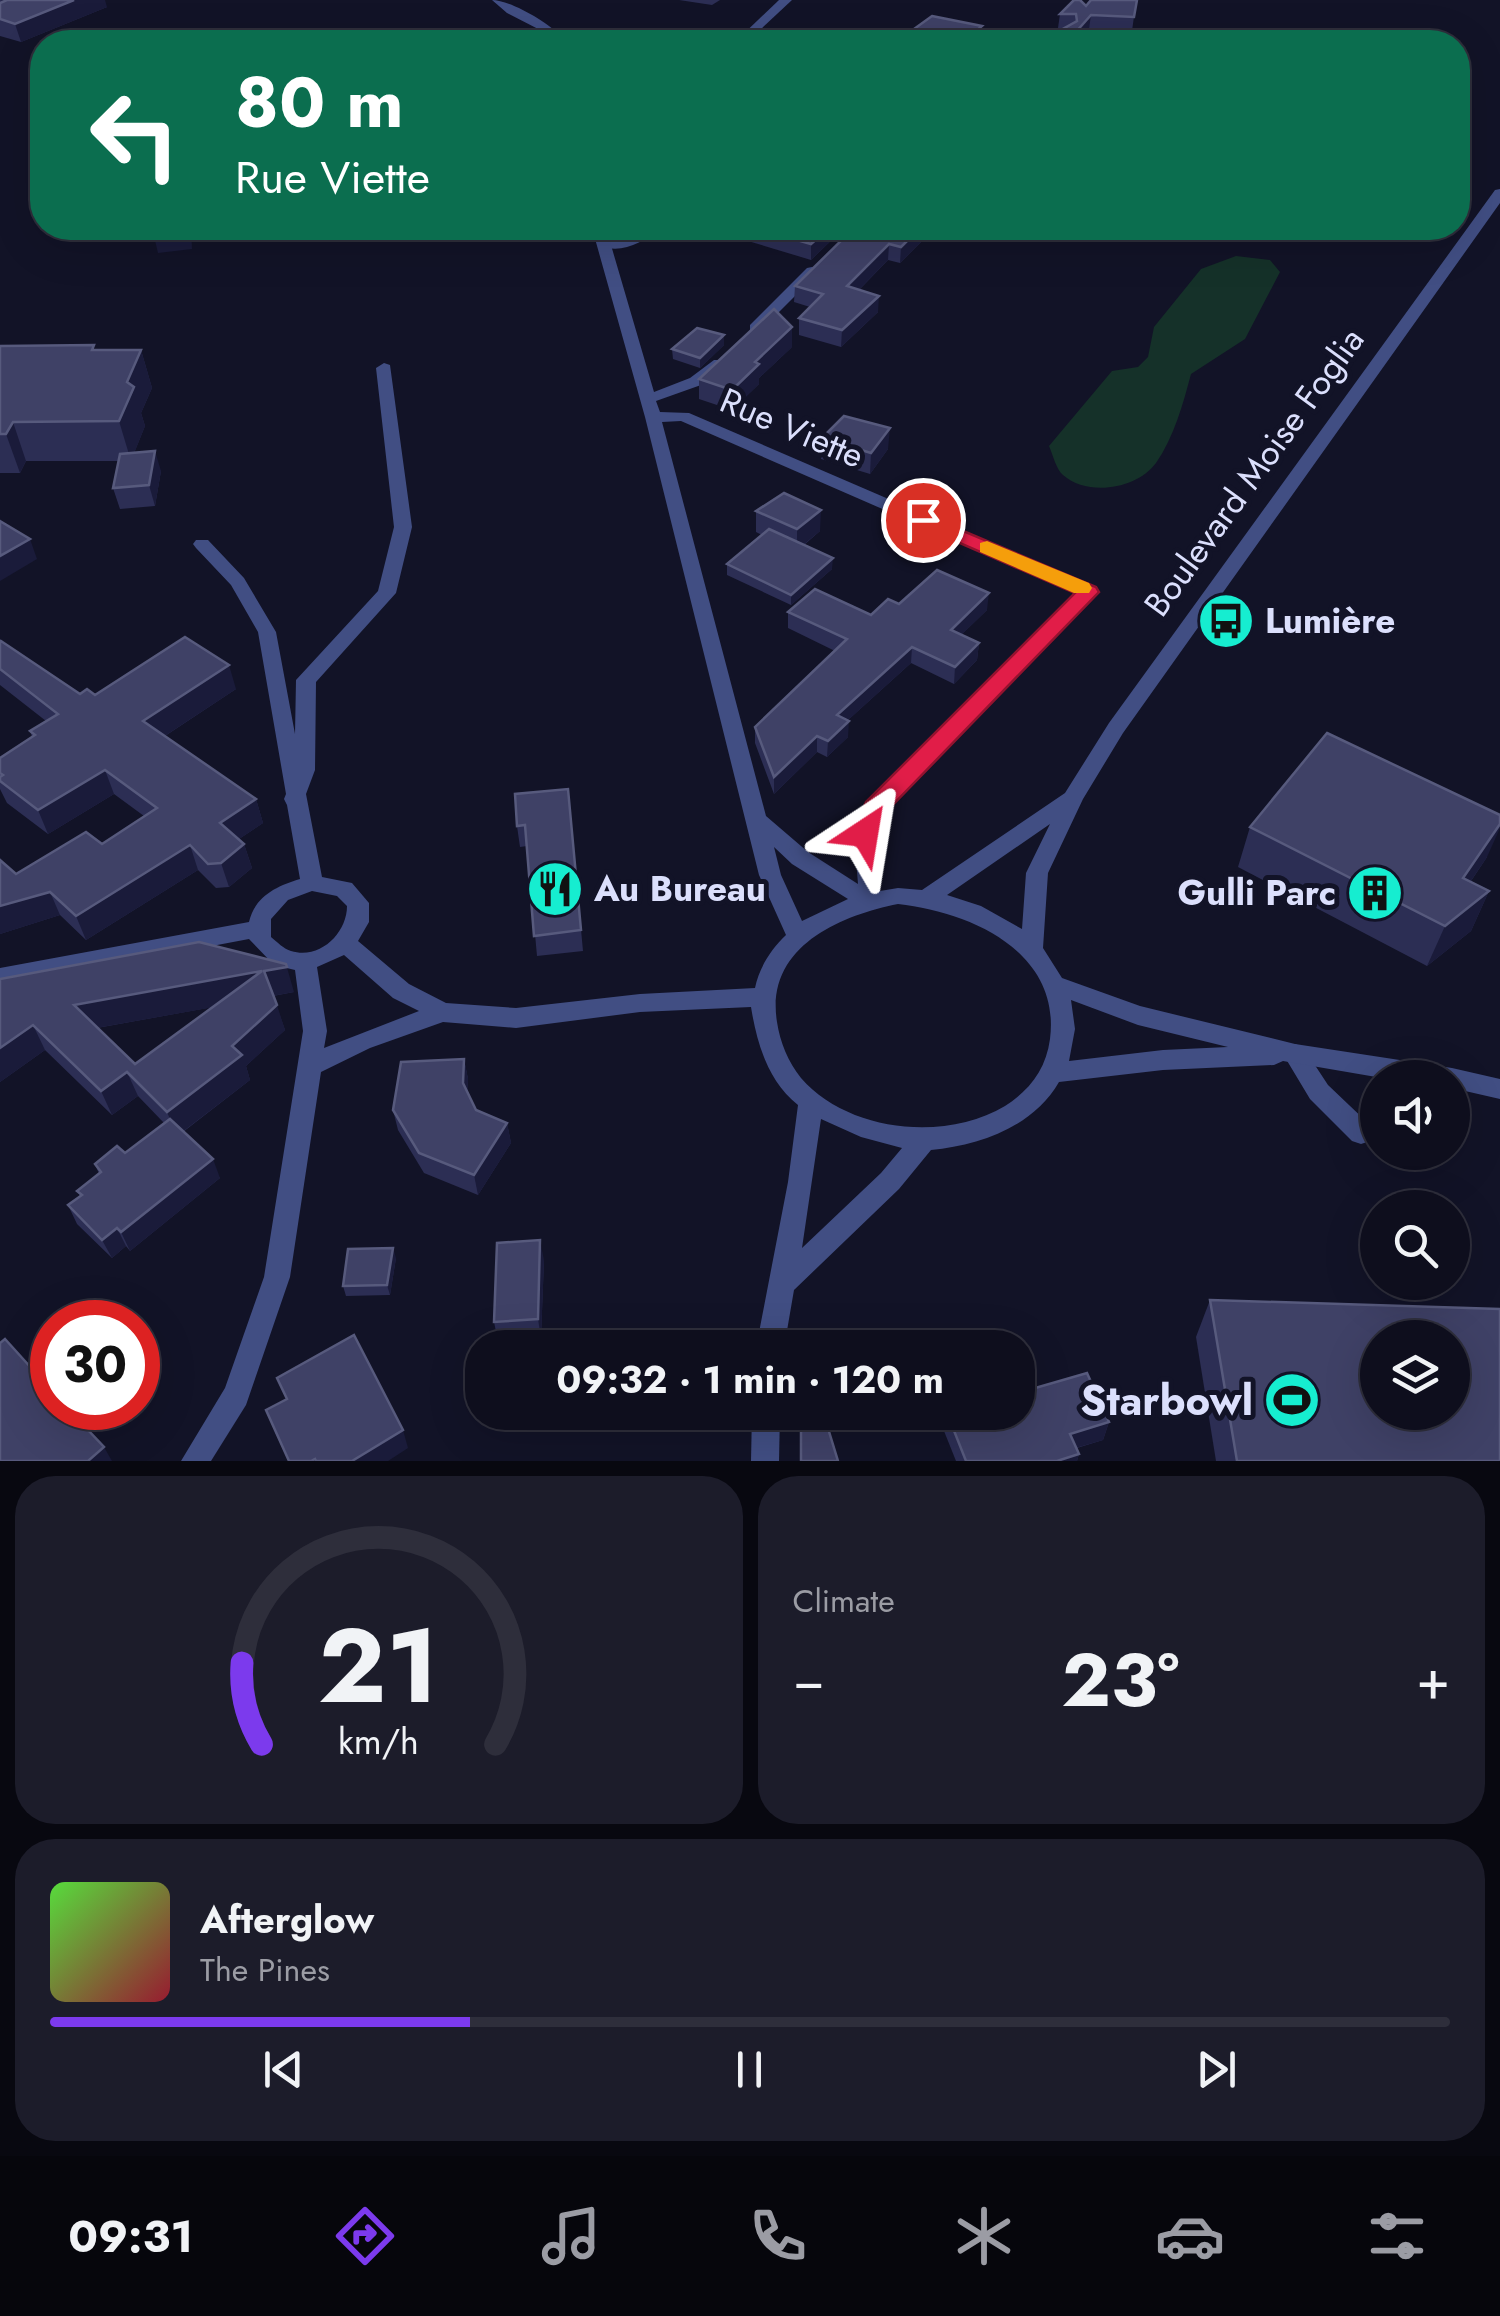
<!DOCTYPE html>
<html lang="en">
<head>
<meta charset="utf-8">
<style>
  :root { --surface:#0e0e1d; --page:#1c1c2a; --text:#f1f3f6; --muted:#9b9ca4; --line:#2e2e3b; --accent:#7c3aed }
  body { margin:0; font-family:Jost,sans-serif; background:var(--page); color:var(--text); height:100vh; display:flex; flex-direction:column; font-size:38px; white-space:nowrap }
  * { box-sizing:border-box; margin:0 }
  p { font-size:32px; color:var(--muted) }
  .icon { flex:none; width:55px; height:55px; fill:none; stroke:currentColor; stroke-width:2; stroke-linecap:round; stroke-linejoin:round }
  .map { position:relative; height:1461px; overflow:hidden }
  .sheet { display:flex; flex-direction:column; gap:15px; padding:15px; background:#080810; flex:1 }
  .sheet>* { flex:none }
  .top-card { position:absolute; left:30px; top:30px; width:1440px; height:210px; border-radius:40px; box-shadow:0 10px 40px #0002,0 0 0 2px var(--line); background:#0b6e4f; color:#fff; overflow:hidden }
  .controls { position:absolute; left:1360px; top:1060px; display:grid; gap:20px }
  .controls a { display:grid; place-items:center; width:110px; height:110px; border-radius:50%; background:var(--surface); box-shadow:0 10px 40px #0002,0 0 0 2px var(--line); font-size:50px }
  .speed { position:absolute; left:30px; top:1300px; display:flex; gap:20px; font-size:50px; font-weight:700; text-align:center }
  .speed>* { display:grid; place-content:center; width:130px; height:130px; border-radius:50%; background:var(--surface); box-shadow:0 10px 40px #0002,0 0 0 2px var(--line); line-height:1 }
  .speed .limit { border:15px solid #d22; background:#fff; color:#111 }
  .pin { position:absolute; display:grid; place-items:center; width:85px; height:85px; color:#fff; margin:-42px; border:5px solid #fff; border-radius:50%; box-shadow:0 2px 10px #0007 }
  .me { position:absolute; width:110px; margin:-55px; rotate:33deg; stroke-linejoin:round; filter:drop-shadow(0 0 8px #0008) }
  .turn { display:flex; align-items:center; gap:35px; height:210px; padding:0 40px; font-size:45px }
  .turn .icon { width:130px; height:130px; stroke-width:2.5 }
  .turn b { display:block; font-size:70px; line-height:85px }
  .big { font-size:75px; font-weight:700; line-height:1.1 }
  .sheet .tile { flex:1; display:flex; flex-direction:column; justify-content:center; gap:15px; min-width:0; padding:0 35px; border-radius:40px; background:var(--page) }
  .sheet .dial { align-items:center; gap:0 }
  .dial svg { height:260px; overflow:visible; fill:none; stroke:var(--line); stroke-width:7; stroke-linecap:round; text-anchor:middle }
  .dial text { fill:var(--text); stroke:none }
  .song { display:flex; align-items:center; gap:30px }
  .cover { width:120px; height:120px; border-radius:15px; background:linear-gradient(135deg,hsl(110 70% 55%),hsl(350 70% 35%)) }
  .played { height:10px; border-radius:5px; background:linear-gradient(90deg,var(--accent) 30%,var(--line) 30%) }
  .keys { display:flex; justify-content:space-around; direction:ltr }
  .heat { display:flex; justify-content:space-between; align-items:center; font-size:55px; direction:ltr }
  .sheet .tiles { flex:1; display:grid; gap:15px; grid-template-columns:1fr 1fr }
  .tile:last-child { grid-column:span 2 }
  .trip { position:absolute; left:465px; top:1330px; width:570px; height:100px; border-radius:40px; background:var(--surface); box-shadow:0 10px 40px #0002,0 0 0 2px var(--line); font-weight:700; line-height:100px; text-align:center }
  .menu { display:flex; height:160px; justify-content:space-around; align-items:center; background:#06060c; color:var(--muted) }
  .menu .icon { width:70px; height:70px }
  .menu .active { color:var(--accent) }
  .menu b { font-size:45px; color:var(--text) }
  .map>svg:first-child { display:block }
</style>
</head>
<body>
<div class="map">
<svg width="1500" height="1461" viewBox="0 0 1500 1461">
  <rect width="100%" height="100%" fill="#121327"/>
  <path fill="#153129" d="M1236,256l34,4 10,12 -35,67 -54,35c-8,30 -17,63 -35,89 -19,26 -68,34 -93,12 -7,-6 -10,-20 -14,-29l63,-75 26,-4 10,-10 6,-30 47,-58z"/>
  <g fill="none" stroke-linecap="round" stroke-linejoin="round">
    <g fill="#414e83" fill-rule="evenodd">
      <polygon points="750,30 754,32 754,36 723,42 701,42"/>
      <path d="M644,228h15c-15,15 -42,28 -61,16 14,-10 29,-4 46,-16z"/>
      <polygon points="1295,1044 1303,1047 1328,1085 1370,1125 1373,1133 1370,1141 1361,1144 1352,1141 1310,1099 1283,1054 1287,1047"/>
    </g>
    <g fill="#414e83" fill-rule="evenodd">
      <path d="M492,0c17,0 56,22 68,36l-2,6h-12l2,-6 -4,-4 -37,-19z"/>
      <polygon points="779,0 792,0 747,42 735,42"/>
      <path d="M1500,189v14l-377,530 -40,66 -35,74 -5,75 19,30 78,28 155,38 157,24 48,11v20l-48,-11v-10h-70l-99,-17 -9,4 -111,5 -104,12c-26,45 -79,63 -128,68l-32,39 -105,101 -10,58h-28l32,-166 10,-77c-30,-24 -41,-61 -47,-98l-111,5 -124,16 -73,-6 -73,26 -49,24 -31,205 -44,128 -35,56h-30l44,-73 39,-111 39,-246 -8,-61 -21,-5 -25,-26 -249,47v-18l249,-46c6,-26 28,-36 51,-43l-13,-74 -3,-6 2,-5 -28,-162 -27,-47 -35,-37 -3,-4 3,-4h12l36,38 32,54 19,102 1,-54 82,-89 16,-64 -18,-159 8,-5 6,2 22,162 -16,66 -80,89 -1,88 -9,24 16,83 30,6 17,20v19l-11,19 51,43 37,19 70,5 124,-14 115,-6c4,-20 16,-39 31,-53l-27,-60 -114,-458 -53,-189h14l48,164 36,-14 24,-18h12l2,3 -27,22 -45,16 4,11 29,1 406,175 3,4 -215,221 -7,20 4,58 18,-3 24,2 143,-97 44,-70 386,-533zM681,421l396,173 -210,210 -13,29 4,51 -50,-32 -42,-36 -104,-394zM1050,824l-24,49 -4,56 -41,-23 -34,-11zM774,847l18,17 56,35 -46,22 -21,-46zM312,891l25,5 10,10c0,27 -27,54 -56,45 -7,-2 -14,-9 -20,-14v-18l17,-19zM898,904c72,8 163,47 152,135 -4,30 -20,51 -45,67 -60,36 -157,26 -204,-28 -13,-16 -21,-36 -24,-56 -12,-74 61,-106 121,-118zM344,955l49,43 26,13 -95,37 3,-17 -10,-64zM1071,1000l67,25 90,22 -65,3 -94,11 6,-32zM821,1119l40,18 41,11 -21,25 -79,75z"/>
      <polygon points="812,267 819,271 817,274 760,331 750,331 750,325 807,268"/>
      <polygon points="752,1412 780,1412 779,1461 751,1461"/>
    </g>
  </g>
  <g fill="#2c2e54" fill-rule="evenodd">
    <polygon points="0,0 107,7 21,42 0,36"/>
    <polygon points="679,0 720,0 712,5"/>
    <polygon points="1136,2 1132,31 1089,29 1059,31 1063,28 1058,28 1060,14 1086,6"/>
    <polygon points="738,228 844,228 811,260 738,238"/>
    <polygon points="854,228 944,228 933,240 925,238 900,263 888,260 859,290 878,312 841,347 799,335 799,318 810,307 794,302 795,286"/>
    <polygon points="724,335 724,345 700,368 673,359 672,349"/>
    <polygon points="0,346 96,350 141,350 152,388 141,413 145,426 134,453 161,471 155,506 120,509 113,488 119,461 26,461 20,473 0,473"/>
    <polygon points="792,347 759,378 759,384 732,410 699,399 699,379"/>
    <polygon points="822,438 888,449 870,474 821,459"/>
    <polygon points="756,511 820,531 804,545 832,569 791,605 727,575 727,564 762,535 756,532"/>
    <polygon points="899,604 987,610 961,635 979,643 977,660 954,684 911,663 848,720 848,737 827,757 817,752 774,794 755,743 755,727 835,651 788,628 788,612 871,615"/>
    <polygon points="0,643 80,694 236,689 165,736 256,799 263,823 239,839 244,844 252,868 229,887 216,888 198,870 86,940 60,915 0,934 0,860 16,874 102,844 144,816 114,794 48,834 7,803 0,789 0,758 32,737 30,731 46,721 0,685"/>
    <polygon points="568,789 583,951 537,956 527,846 520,847 517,826"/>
    <polygon points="1250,827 1487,857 1471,881 1489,891 1471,931 1427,966 1238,867"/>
    <path d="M0,979l294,13 -21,4 12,34 -39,36 4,14 -67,52 37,46 -90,73 -4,-5 -14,12 -35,-34 -9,-19 12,-9 -3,-5 22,-17 -4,-10 30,-11 39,-30 -26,-27 -26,19 -67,-65 -45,32zM213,1007l-78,57 -38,-36z"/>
    <polygon points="464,1059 468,1079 467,1092 476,1110 507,1123 511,1143 478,1195 424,1173 398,1130 393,1110"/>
    <polygon points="396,1258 390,1295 346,1296 343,1286"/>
    <polygon points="544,1260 541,1338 498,1341 494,1322"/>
    <polygon points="1210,1300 1500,1461 1216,1461 1196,1337"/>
    <polygon points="947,1413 1109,1422 1103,1440 1077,1448 1079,1454 1077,1461 956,1461 944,1431"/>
  </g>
  <g fill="#1a1b3a">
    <polygon points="74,0 105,0 107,7 21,42 15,24"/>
    <polygon points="1091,15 1089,29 1078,42 1067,42"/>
    <polygon points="982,26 981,40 978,42 963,42"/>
    <polygon points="187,228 191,228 192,249 158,253 154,236"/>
    <polygon points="829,228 844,228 811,260 811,244"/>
    <polygon points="920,228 926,228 925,238 900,263 901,247"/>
    <polygon points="934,228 944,228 933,240"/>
    <polygon points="889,244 888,260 846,303 847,286"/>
    <polygon points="879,296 878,312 841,347 842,330"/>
    <polygon points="792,327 792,347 759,378 759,384 732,410 732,390 755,362"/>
    <polygon points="724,335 724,345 700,368 700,358"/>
    <polygon points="141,350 152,388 141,413 145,426 131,461 119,421 127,382"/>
    <polygon points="13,422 26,461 20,473 6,434"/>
    <polygon points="890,428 888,449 870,474 871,453"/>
    <polygon points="155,451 161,471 155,506 149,485"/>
    <polygon points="821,510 820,531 797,550 797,529"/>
    <polygon points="30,539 37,559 0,581 0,556"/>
    <polygon points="833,558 832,569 791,605 791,595"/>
    <polygon points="989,593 987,610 949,647 951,630"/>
    <polygon points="979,643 977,660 954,684 955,667"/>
    <polygon points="912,647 911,663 836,731 837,715"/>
    <polygon points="229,665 236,689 151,745 143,721"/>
    <polygon points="849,721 848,737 827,757 828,741"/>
    <polygon points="817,736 817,752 774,794 774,777"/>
    <polygon points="105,770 114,794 48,834 38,810"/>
    <polygon points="256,799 263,823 227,847 220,823"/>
    <polygon points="1500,824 1500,828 1487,857 1446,918 1463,878"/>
    <polygon points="244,844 252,868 229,887 221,863"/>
    <polygon points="190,845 198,870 86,940 76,916"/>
    <polygon points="1489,891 1471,931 1427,966 1445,926"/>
    <polygon points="50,892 60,915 0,934 0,906"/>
    <polygon points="286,964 294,992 272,996 264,971"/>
    <polygon points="262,971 270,997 85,1030 74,1005"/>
    <polygon points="277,1005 285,1030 246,1066 250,1080 177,1136 167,1112 232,1046"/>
    <polygon points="33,1025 45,1050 0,1082 0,1048"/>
    <polygon points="464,1059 468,1079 467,1104 463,1083"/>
    <polygon points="127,1072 138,1096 112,1115 101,1091"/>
    <polygon points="507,1123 511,1143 478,1195 474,1175"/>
    <polygon points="213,1159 220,1178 130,1251 121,1232"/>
    <polygon points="117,1228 126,1246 112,1258 102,1240"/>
    <polygon points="540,1240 544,1260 541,1338 538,1319"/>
    <polygon points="393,1248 396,1258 390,1295 387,1285"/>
    <polygon points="1109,1422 1103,1440 1065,1451 1070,1434"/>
    <polygon points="403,1430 408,1448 388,1461 352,1461"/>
    <polygon points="104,1447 112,1461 88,1461"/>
    <polygon points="1079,1454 1077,1461 1057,1461"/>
  </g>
  <g fill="#3f4166" stroke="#575a7d" stroke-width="2.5" fill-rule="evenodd">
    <polygon points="7,0 74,0 15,24 0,19 0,3"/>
    <polygon points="1074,0 1080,0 1086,6 1091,0 1137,0 1134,17 1091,15 1067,42 1032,42 1043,31 1059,31 1077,21 1076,14 1060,14"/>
    <polygon points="932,16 982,26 963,42 896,42"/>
    <polygon points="153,228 187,228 188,232 154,236"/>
    <polygon points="755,228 829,228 811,244"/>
    <polygon points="854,228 920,228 901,247 889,244 847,286 879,296 842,330 799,318 823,294 795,286"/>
    <polygon points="774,309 792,327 755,362 759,364 732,390 699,379"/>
    <polygon points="697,328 724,335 700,358 672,349"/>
    <polygon points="94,345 92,350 141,350 127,382 134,387 119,421 13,422 6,434 0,434 0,346"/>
    <polygon points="844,416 890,428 871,453 822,438"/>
    <polygon points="155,451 149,485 113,488 120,454"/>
    <polygon points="784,493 821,510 797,529 756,511"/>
    <polygon points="0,521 30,539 0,556"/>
    <polygon points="769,529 833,558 791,595 727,564"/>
    <polygon points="937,570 989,593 951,630 979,643 955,667 912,647 837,715 849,721 828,741 817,736 774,777 755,727 847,639 788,612 815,589 871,615 888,599 899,604"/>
    <polygon points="185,637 229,665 143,721 256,799 220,823 244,844 221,863 208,864 190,845 76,916 50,892 0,906 0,860 16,874 86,832 102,844 157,808 105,770 38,810 0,781 0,777 3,775 0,773 0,758 35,735 30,731 58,714 0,669 0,643 1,641 80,694 87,689 95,695"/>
    <polygon points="1327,733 1500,815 1500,824 1463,878 1489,891 1445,926 1250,827"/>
    <polygon points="568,789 581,930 534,936 525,825 517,826 515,794"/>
    <path d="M199,942l87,22 1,3 -23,4 13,34 -45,41 10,9 -75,57 -40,-40 -26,19 -68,-66 -33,23v-69zM262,971l-127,93 -61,-59z"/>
    <polygon points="464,1059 463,1083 476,1110 507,1123 474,1175 419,1153 393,1110 401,1062"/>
    <polygon points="170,1119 213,1159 121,1232 117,1228 102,1240 68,1205 82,1195 77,1191 101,1172 95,1164 117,1146 125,1153"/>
    <polygon points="540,1240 538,1319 494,1322 497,1243"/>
    <polygon points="393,1248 387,1285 343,1286 348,1249"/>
    <path d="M1210,1300l290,9v152h-263zM1378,1338h74v74h-74z"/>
    <polygon points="354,1335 403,1430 352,1461 316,1461 315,1459 311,1461 289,1461 266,1410 287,1399 277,1378"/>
    <polygon points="915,1336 919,1348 879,1348"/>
    <polygon points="5,1339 52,1391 52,1408 67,1408 104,1447 88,1461 0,1461 0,1343"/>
    <polygon points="1087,1373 1109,1422 1070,1434 1079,1454 1057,1461 966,1461 947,1413 1018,1412 1018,1393"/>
    <polygon points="801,1412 823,1412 838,1461 801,1461"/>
  </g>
  <polygon fill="#e11d48" stroke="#92132f" stroke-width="2.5" points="923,514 1096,587 1099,592 885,813 873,839 865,842 853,833 866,802 1075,593 916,524 916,515"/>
  <polygon fill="#f59e0b" points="987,541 1089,583 1092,588 1089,593 1074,593 980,552 980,543"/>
  <defs>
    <g id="bus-disc" transform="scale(2.875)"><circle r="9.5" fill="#16edd0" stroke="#121327"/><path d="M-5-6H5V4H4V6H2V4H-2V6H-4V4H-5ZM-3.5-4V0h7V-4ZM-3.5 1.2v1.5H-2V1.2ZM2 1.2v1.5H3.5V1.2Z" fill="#111"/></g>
    <g id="restaurant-disc" transform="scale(2.875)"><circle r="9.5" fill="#16edd0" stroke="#121327"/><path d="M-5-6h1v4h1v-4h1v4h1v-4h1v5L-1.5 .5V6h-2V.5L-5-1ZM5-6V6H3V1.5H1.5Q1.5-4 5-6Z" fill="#111"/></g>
    <g id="building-disc" transform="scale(2.875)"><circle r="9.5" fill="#16edd0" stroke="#121327"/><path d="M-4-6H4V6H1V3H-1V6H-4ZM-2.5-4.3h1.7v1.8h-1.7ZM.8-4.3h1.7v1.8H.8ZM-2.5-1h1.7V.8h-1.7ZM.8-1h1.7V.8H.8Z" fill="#111"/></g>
    <g id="stadium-disc" transform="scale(2.875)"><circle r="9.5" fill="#16edd0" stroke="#121327"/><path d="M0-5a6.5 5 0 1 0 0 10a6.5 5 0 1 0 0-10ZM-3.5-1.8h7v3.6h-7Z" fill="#111"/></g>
  </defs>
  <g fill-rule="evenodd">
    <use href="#bus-disc" x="1226" y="621"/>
    <use href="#restaurant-disc" x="555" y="889"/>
    <use href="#building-disc" x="1375" y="893"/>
    <use href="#stadium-disc" x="1292" y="1400"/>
  </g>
  <g text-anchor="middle" stroke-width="10" stroke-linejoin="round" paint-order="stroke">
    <g font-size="35" fill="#dbdffc" stroke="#121327">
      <text transform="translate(792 428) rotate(23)" y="12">Rue Viette</text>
      <text transform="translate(1254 472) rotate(-54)" y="12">Boulevard Moise Foglia</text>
    </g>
    <g font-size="35" font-weight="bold" fill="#dbdffc" stroke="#121327" text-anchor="start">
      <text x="1265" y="633">Lumière</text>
      <text x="594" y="901">Au Bureau</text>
      <text x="1336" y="905" text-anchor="end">Gulli Parc</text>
    </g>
    <g font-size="42" font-weight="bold" fill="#dbdffc" stroke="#121327" text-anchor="end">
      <text x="1253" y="1415">Starbowl</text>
    </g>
  </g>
</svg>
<div class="controls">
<a><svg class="icon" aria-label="sound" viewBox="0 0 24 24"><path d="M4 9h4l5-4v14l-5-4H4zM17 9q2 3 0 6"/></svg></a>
<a><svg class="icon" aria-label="search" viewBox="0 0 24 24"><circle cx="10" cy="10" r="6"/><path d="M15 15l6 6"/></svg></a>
<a><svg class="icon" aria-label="layers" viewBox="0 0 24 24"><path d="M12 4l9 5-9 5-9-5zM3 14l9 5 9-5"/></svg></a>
</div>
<div class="speed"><div class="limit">30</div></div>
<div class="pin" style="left:923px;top:520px;background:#d93025"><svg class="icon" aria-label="arrive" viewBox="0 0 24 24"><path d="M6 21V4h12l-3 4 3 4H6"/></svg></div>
<svg class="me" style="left:865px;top:833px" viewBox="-20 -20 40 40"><path d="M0-17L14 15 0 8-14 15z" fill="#e11d48" stroke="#fff" stroke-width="4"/></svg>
<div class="trip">09:32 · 1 min · 120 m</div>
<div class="top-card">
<div class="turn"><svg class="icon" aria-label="left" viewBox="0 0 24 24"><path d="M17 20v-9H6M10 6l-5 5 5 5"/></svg><div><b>80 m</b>Rue Viette</div></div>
</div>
</div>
<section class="sheet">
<div class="tiles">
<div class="tile dial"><svg viewBox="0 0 100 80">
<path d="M14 69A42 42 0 1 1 86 69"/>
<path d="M14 69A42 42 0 0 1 8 44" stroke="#7c3aed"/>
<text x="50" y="56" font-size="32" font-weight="700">21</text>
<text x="50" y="72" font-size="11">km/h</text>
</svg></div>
<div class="tile"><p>Climate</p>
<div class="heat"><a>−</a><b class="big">23°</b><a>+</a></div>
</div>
<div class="tile">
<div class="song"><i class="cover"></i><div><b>Afterglow</b><p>The Pines</p></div></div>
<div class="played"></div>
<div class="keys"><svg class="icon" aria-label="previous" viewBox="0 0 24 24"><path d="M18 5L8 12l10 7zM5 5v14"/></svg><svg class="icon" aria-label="pause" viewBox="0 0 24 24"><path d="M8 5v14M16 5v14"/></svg><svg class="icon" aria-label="next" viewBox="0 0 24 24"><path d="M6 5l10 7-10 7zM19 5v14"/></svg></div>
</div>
</div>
</section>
<nav class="menu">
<b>09:31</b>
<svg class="icon active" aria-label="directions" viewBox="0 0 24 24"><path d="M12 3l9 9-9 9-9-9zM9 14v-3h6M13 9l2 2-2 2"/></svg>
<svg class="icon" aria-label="music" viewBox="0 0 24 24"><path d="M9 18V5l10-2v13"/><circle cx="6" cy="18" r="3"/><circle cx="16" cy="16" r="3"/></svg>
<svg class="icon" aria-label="phone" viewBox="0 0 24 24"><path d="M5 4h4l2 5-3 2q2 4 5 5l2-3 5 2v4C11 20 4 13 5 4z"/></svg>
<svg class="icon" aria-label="climate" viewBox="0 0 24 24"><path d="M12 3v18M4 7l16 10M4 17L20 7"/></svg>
<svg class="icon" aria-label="car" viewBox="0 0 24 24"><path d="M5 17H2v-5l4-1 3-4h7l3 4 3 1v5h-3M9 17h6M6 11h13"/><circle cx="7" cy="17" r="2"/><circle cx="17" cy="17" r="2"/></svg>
<svg class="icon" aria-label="filters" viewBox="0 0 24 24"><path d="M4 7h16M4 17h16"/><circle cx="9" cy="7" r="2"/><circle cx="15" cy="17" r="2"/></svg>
</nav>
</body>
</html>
